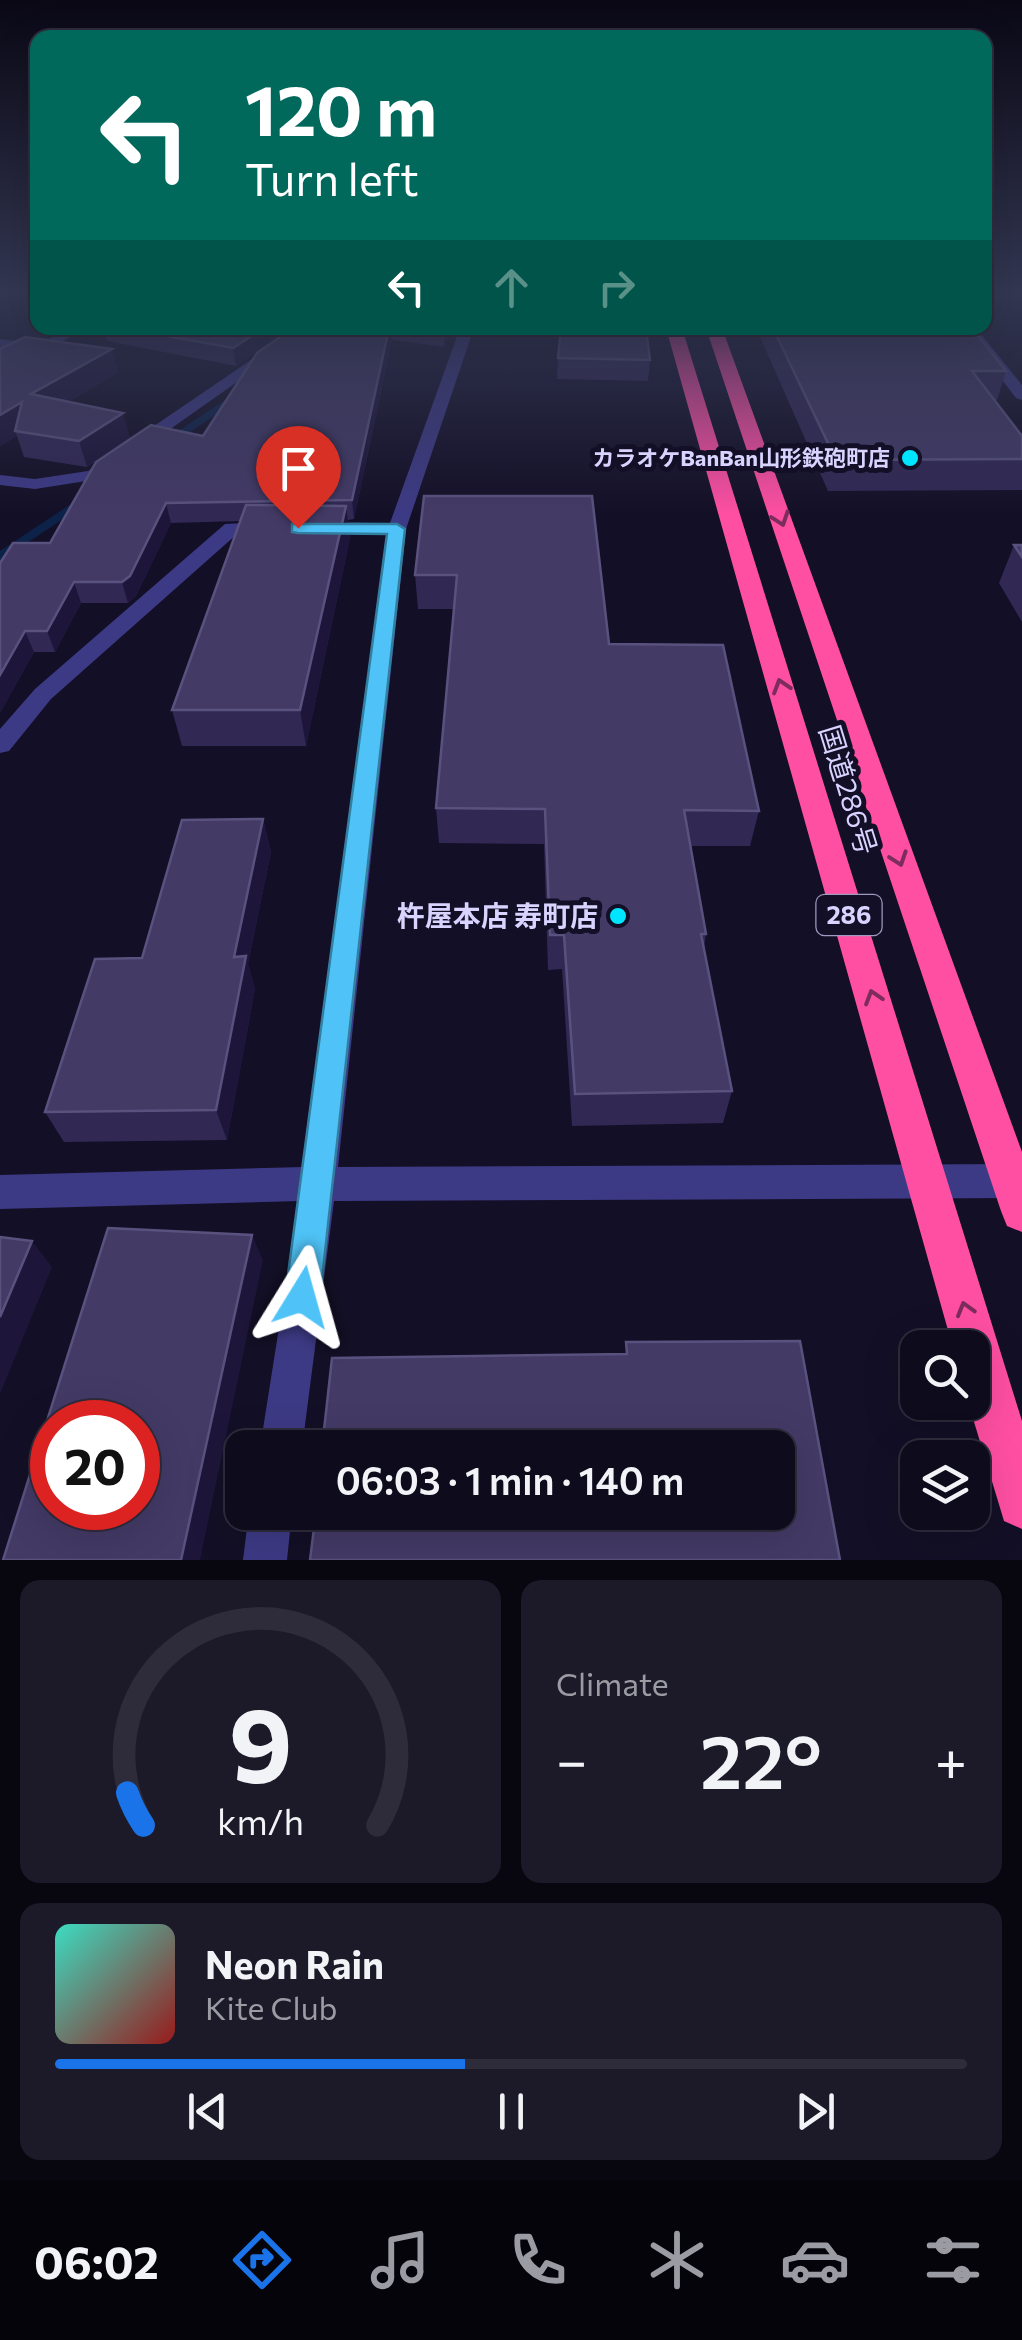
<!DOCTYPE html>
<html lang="en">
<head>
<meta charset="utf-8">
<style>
  :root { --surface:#0e0b1c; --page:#1c1929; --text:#f1f3f6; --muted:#9b9ba3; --line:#2e2b3b; --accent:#1a73e8 }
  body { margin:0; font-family:Commissioner,"Noto Sans JP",sans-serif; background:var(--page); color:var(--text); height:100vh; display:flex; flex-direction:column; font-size:38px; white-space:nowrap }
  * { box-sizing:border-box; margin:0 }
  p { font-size:32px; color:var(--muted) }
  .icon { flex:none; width:55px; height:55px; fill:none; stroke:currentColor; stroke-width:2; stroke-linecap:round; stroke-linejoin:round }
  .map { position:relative; height:1560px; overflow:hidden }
  .details { display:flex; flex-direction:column; gap:20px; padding:20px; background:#08060f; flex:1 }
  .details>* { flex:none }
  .hud { position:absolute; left:30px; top:30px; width:962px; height:305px; border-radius:20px; box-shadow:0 10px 40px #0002,0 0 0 2px var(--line); background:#00695c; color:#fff; overflow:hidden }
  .buttons { position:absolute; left:900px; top:1330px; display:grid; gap:20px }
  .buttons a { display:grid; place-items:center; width:90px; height:90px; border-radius:20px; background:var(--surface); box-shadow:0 10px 40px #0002,0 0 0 2px var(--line); font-size:50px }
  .speed { position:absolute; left:30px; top:1400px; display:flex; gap:20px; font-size:50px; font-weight:700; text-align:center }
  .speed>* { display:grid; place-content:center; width:130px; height:130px; border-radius:50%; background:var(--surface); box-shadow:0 10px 40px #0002,0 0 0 2px var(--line); line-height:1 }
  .speed .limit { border:15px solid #d22; background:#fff; color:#111 }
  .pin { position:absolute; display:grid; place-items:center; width:85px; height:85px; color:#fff; margin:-102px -42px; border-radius:50% 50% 50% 0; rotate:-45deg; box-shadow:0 0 10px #0007 }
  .pin .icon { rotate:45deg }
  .me { position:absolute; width:110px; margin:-55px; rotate:8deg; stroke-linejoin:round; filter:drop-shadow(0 0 8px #0008) }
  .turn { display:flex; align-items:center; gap:35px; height:210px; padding:0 50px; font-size:45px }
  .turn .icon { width:130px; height:130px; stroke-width:2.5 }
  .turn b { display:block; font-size:70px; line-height:85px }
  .lanes { display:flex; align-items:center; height:95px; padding:0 50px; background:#0003; justify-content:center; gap:50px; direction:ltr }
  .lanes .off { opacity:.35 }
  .big { font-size:75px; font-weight:600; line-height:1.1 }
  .details .tile { flex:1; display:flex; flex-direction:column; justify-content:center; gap:15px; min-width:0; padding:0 35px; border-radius:20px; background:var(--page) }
  .details .dial { align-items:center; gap:0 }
  .dial svg { height:260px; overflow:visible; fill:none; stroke:var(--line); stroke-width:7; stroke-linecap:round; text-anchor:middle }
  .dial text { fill:var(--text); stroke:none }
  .song { display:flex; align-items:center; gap:30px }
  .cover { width:120px; height:120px; border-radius:15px; background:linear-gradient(135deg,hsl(170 70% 55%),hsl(0 70% 35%)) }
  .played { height:10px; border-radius:5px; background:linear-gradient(90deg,var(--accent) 45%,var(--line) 45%) }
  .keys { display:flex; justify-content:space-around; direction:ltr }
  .heat { display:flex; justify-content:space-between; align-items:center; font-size:55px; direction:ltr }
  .details .tiles { flex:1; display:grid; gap:20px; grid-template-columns:1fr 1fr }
  .tile:last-child { grid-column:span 2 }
  .trip { position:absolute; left:225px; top:1430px; width:570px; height:100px; border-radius:20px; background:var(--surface); box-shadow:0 10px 40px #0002,0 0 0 2px var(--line); font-weight:600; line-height:100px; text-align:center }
  .dock { display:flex; height:160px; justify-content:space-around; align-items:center; background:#06040b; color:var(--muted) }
  .dock .icon { width:70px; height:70px }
  .dock .on { color:var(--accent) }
  .dock b { font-size:45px; color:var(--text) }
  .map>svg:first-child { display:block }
</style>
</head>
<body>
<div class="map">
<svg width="1022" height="1560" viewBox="0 0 1022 1560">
  <rect width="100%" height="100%" fill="#130f26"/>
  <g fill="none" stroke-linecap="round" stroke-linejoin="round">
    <g fill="#0c2248" fill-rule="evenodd">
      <polygon points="243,388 247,389 247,393 170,446 162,446 162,442"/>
      <polygon points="86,494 92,498 90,501 0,561 0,551"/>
    </g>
    <g fill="#3d3a85" fill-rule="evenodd">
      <polygon points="70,328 87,328 0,374 0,364 26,350 0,347 0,339 40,344"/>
      <polygon points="298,328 314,328 99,479 35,489 0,485 0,475 35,479 88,471"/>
      <polygon points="460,328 474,328 406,529 338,1167 1022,1164 1022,1198 334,1201 302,1448 260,1448 299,1201 0,1209 0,1175 304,1167 387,535 319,534 310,528 319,522 390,523"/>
      <polygon points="962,328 976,328 1022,385 1022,400 1016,398"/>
      <polygon points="269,522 278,528 276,532 237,534 51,699 9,751 0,753 0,729 35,689 225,524"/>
      <polygon points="249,1512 292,1512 287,1560 243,1560"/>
    </g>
    <g fill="#ff4fa3" fill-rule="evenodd">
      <polygon points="666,328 682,328 1022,1421 1022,1529 1004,1521 968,1402 972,1402 972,1348 953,1348"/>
      <polygon points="706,328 722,328 1022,1152 1022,1232 1007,1226 1001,1211"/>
    </g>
  </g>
  <g fill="#312854">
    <polygon points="104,328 292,328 236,366 107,341"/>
    <polygon points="293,328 452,328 444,347 392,340 354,519 348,520 350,538 306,746 182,746 172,710 240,521 171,523 136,596 128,603 81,603 55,652 34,652 0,713 0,563 50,543 203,436"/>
    <polygon points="756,328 972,328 1006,371 997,400 994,400 1022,436 1022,490 828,491"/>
    <polygon points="0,342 2,348 112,349 118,373 69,401 130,438 87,467 24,457 17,436 0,446"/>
    <polygon points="558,358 650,360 648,381 557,379"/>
    <polygon points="424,496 609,644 759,811 750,846 691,846 706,934 704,947 732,1091 723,1123 572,1126 562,969 548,970 544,844 439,843 436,808 454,609 418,609 415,575"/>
    <polygon points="1014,545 1022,545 1022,622 999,583"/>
    <polygon points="263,819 271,852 248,964 255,989 227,1140 64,1142 45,1112 142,958"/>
  </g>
  <g fill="#1d163a">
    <polygon points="264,328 292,328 236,366 233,348"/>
    <polygon points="389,328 391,328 392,340 354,519 352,500"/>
    <polygon points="445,328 452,328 444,347 444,329"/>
    <polygon points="112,349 118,373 40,419 31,394"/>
    <polygon points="22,402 15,431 17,436 0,446 0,415"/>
    <polygon points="123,413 130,438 87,467 79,441"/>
    <polygon points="166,503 171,523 136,596 128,603 122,582"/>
    <polygon points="346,506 350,538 306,746 300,710"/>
    <polygon points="74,582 81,603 55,652 47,631"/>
    <polygon points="25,631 34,652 0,713 0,675"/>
    <polygon points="263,819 271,852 248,964 255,989 227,1140 216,1110 234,957"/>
    <polygon points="252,1235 263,1260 200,1560 181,1560"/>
    <polygon points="32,1241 52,1267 0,1394 0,1317"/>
  </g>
  <g fill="#433a66" stroke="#5a527e" stroke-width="2.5" fill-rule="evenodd">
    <polygon points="123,328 264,328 233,348"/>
    <polygon points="293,328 389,328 352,500 166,503 130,576 122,582 74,582 47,631 25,631 0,675 0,563 13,543 50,543 96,462 151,425 203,436 257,353"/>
    <polygon points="561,328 646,328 650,360 558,358"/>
    <polygon points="773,328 972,328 1006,371 972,371 1022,436 1022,459 836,460"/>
    <polygon points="25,337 112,349 31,394 123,413 79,441 15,431 22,402 0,415 0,349"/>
    <polygon points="424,496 592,496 609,644 723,645 759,811 684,810 706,934 701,934 732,1091 575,1094 564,935 550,935 545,809 436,808 457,575 415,575"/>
    <polygon points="246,505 346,506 300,710 172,710"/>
    <polygon points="1014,545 1022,545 1022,557"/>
    <polygon points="263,819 234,957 246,956 216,1110 45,1112 95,959 142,958 182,820"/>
    <path d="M108,1228l144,7 -71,325h-178zM52,1422h86v86h-86z"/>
    <polygon points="0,1237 32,1241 0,1317"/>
    <polygon points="800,1341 840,1560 310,1560 316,1512 778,1512 778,1448 322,1448 332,1358 627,1354 626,1342"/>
  </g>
  <defs><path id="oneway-chevron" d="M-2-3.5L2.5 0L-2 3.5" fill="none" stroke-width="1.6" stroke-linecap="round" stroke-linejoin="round" transform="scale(2.5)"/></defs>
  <g stroke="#7d2c5e">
    <use href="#oneway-chevron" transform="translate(781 519) rotate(71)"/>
    <use href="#oneway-chevron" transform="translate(781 686) rotate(-107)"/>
    <use href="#oneway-chevron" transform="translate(899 859) rotate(71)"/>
    <use href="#oneway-chevron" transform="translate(873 997) rotate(-107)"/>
    <use href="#oneway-chevron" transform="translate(965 1309) rotate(-106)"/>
  </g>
  <linearGradient id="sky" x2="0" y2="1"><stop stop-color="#0a0815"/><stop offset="0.57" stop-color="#333752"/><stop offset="1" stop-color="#333752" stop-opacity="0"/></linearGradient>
  <rect width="1022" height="515" fill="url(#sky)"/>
  <polygon fill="#4fc3f7" stroke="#337fa1" stroke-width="2.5" points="292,524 397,524 405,529 320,1297 315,1309 302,1314 290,1309 285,1297 387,534 298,533 292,532"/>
  <g fill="#00e5ff" stroke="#130f26" stroke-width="4">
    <circle cx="910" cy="458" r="10"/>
    <circle cx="618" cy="916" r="10"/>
  </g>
  <g text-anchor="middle" stroke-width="10" stroke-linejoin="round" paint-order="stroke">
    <g font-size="22" font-weight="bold" fill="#d9d4ff" stroke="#130f26" text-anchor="end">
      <text x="890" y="466">カラオケBanBan山形鉄砲町店</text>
    </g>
    <rect fill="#130f26" stroke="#9e99be" stroke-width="2.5" x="816.5" y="895" width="65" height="40" rx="8"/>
    <g font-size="25" font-weight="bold" fill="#d9d4ff">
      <text x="849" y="924">286</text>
    </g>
    <g font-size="28" fill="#d9d4ff" stroke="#130f26">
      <text transform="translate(848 790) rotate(73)" y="10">国道286号</text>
    </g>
    <g font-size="28" font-weight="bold" fill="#d9d4ff" stroke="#130f26" text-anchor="end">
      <text x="598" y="926">杵屋本店 寿町店</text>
    </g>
  </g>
</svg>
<div class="buttons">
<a><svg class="icon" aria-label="search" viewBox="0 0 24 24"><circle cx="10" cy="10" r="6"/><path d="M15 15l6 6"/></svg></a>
<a><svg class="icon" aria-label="layers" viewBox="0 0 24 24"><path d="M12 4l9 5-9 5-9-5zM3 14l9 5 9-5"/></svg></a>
</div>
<div class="speed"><div class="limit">20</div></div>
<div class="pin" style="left:298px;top:528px;background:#d93025"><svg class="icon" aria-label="arrive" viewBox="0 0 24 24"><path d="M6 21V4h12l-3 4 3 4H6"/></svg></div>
<svg class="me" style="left:302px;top:1297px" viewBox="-20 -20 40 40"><path d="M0-17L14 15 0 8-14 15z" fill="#4fc3f7" stroke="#fff" stroke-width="4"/></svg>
<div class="trip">06:03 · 1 min · 140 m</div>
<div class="hud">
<div class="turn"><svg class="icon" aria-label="left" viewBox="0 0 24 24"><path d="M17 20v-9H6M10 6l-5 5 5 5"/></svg><div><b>120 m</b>Turn left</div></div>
<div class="lanes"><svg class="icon" aria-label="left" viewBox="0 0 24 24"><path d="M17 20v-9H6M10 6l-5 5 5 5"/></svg><svg class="icon off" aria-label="ahead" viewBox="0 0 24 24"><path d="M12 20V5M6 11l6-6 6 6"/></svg><svg class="icon off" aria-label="right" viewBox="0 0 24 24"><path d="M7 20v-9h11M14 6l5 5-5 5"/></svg></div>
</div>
</div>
<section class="details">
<div class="tiles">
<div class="tile dial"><svg viewBox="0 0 100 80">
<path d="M14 69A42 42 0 1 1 86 69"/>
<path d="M14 69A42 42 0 0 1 9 59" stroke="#1a73e8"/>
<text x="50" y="56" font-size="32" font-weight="700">9</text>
<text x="50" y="72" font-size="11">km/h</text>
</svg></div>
<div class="tile"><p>Climate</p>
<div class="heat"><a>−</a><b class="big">22°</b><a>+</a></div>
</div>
<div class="tile">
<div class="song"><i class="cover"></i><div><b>Neon Rain</b><p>Kite Club</p></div></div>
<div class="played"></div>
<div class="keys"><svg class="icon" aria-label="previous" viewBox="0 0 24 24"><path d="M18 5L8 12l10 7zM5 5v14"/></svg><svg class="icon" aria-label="pause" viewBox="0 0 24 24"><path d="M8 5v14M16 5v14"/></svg><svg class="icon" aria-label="next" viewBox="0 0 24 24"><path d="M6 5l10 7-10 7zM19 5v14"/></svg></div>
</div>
</div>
</section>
<nav class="dock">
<b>06:02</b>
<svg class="icon on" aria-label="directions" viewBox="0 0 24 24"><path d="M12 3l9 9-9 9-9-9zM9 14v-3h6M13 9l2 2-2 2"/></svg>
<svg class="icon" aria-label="music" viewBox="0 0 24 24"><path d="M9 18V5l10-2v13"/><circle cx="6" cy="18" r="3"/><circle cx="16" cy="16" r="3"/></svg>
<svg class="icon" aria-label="phone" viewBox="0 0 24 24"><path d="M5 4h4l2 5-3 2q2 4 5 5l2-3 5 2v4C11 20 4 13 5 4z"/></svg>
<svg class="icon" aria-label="climate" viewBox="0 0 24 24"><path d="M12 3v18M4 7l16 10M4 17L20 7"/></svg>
<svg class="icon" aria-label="car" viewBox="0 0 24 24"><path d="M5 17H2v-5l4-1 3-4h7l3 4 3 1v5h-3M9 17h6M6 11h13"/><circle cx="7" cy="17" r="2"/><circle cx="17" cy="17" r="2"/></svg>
<svg class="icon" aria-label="filters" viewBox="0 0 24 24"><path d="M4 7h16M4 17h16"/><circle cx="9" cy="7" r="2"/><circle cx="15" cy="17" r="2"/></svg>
</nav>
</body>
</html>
